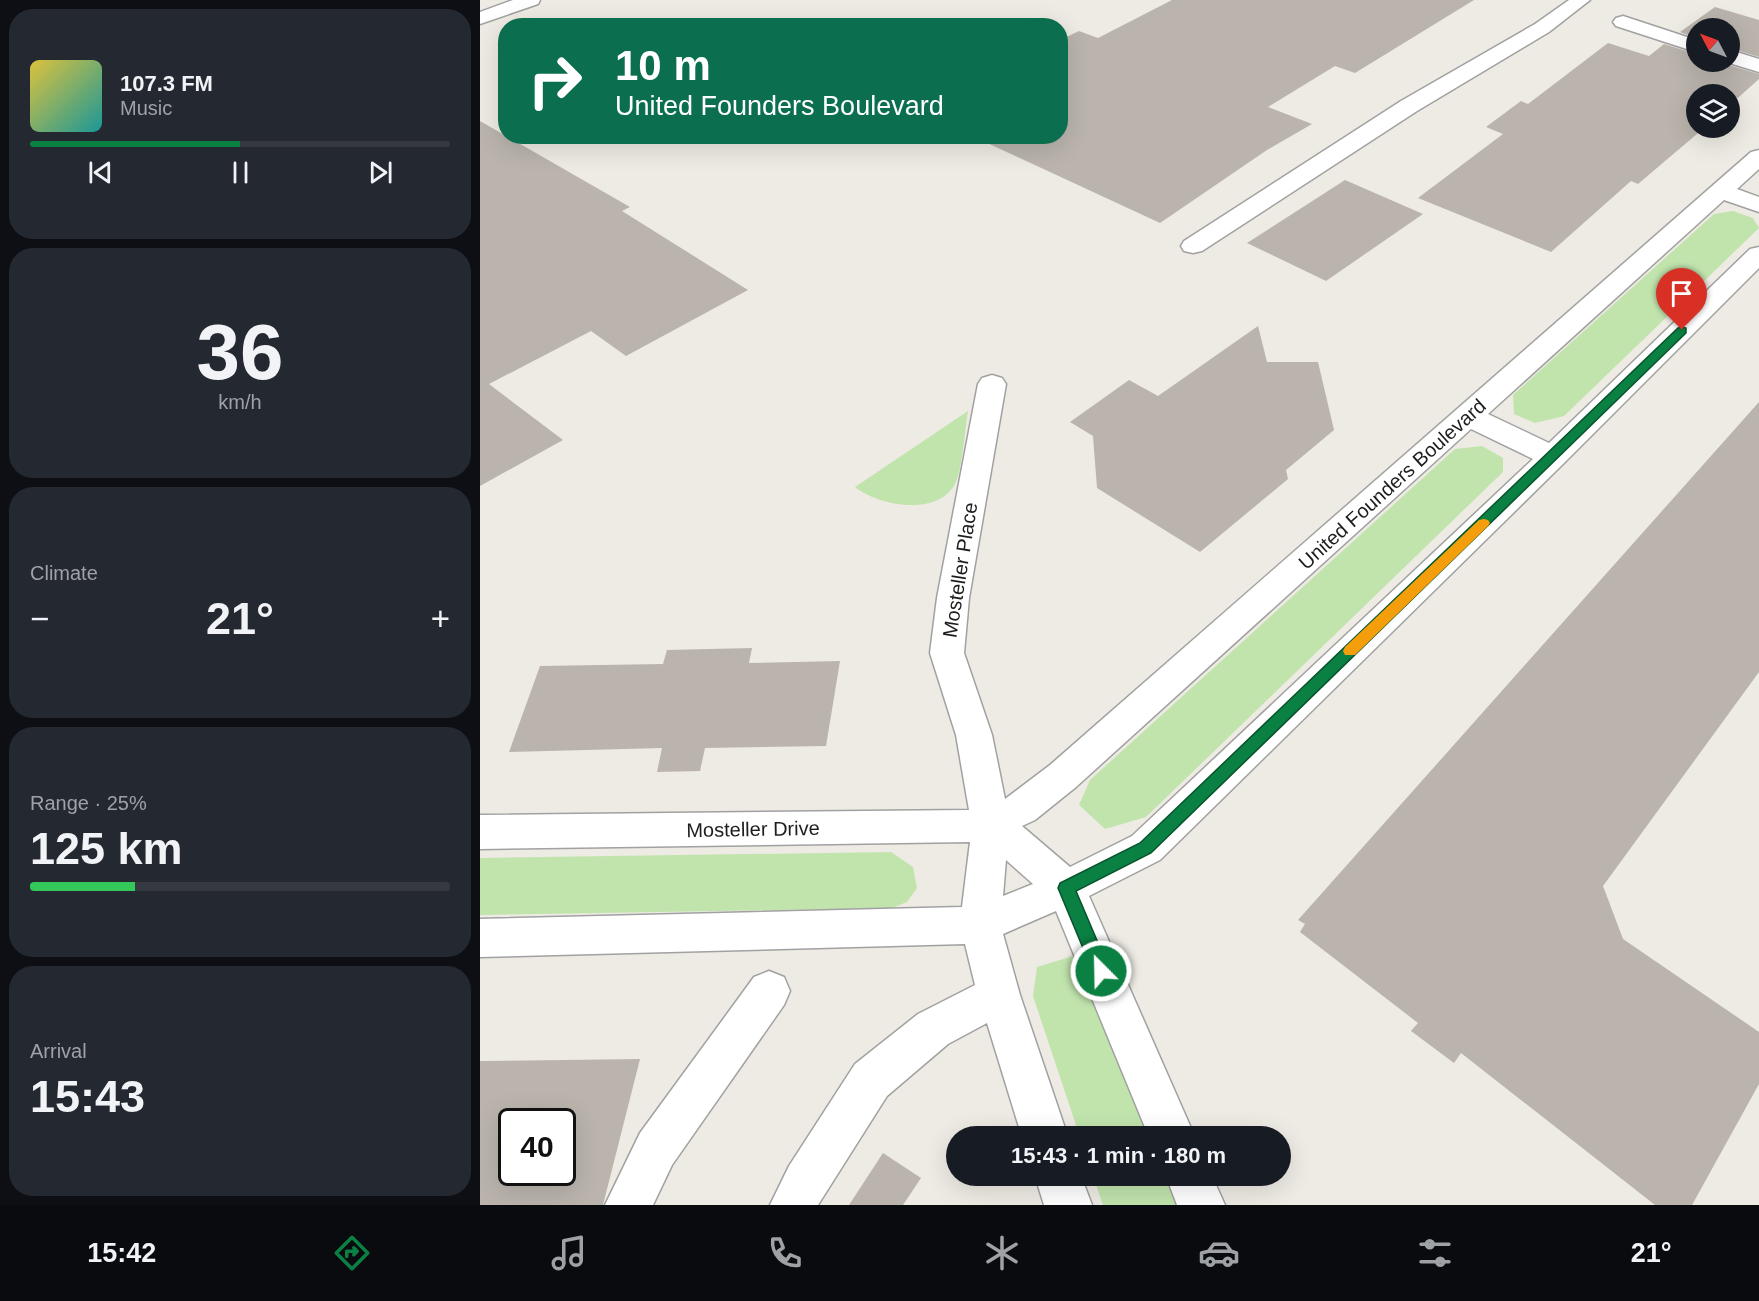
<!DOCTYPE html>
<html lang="en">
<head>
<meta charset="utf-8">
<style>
  :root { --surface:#171b24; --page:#242831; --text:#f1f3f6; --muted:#9ea1a6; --line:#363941; --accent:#0b8043 }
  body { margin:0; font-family:Helvetica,sans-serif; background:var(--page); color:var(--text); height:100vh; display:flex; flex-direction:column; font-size:22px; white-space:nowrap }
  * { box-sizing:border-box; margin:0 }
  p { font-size:20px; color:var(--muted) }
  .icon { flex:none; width:33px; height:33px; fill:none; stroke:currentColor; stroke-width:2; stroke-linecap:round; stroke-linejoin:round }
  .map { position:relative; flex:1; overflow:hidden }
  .panel { display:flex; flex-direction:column; gap:9px; padding:9px; background:#0d0f14; width:480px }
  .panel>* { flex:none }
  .banner { position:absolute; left:18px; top:18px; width:570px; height:126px; border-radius:24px; box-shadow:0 6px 24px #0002; background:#0b6e4f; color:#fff; overflow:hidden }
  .needle { width:39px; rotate:311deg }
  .tools { position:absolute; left:1206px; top:18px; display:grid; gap:12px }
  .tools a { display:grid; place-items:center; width:54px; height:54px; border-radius:50%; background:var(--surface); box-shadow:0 6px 24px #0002; font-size:30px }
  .speed { position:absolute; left:18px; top:1108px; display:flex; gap:12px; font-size:30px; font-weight:700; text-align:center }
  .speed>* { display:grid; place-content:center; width:78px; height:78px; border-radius:50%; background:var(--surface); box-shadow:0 6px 24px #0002; line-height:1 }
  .speed .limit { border:3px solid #111; border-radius:9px; background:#fff; color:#111 }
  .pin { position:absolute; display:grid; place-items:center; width:51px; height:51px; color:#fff; margin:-62px -26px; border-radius:50% 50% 50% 0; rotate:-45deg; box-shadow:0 0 6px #0007 }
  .pin .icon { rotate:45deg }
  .me { position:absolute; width:66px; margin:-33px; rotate:337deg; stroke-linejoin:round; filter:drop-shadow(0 0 4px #0008) }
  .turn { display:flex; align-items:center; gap:21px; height:126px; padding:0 18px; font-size:27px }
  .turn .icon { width:78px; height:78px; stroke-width:2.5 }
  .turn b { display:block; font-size:42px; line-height:51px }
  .big { font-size:45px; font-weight:700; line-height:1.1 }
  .panel .card { flex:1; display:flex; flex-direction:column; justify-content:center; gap:9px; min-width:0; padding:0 21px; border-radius:24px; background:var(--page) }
  .panel .dial { align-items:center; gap:0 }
  .dial b { font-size:78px; line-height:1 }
  .song { display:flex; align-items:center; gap:18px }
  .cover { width:72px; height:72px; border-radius:9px; background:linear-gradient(135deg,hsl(50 70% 55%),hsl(180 70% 35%)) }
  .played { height:6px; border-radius:3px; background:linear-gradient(90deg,var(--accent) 50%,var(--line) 50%) }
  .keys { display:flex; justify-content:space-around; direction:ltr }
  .heat { display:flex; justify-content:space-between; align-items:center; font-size:33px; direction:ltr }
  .charge { height:9px; border-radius:4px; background:linear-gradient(90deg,#34c759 25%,var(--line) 0) }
  .trip { position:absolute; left:466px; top:1126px; width:345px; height:60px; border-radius:30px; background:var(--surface); box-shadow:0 6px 24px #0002; font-weight:700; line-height:60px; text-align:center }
  .tabs { display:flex; height:96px; justify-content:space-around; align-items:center; background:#090b0e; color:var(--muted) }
  .tabs .icon { width:42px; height:42px }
  .tabs .active { color:var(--accent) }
  .tabs b { font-size:27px; color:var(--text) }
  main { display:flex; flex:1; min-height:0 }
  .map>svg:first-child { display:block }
</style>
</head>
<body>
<main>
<section class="panel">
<div class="card">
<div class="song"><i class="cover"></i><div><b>107.3 FM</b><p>Music</p></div></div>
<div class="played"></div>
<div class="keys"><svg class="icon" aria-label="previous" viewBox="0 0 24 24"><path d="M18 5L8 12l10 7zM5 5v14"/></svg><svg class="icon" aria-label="pause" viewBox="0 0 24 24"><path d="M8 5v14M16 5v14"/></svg><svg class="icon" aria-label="next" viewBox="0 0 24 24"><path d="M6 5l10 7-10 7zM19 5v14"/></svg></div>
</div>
<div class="card dial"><b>36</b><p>km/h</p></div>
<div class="card"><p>Climate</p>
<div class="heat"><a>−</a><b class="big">21°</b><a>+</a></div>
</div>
<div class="card"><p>Range · 25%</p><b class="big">125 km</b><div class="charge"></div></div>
<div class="card"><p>Arrival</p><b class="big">15:43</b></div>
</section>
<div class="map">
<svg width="1279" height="1205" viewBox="0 0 1279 1205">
  <rect width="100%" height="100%" fill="#edebe3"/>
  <g fill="#c1e4ad">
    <polygon points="1253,211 1273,218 1279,228 1084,416 1055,423 1034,414 1033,395 1234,214"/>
    <path d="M488,411c-3,18 -6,60 -13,73 -18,33 -76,22 -100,3z"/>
    <polygon points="1002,446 1023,458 1023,472 666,817 625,829 599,805 610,780 975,449"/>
    <polygon points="411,852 433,867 437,888 427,902 412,908 0,915 0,858"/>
    <polygon points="593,956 616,977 679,1137 600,1137 553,996 557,967"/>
    <polygon points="613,1176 694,1176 705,1205 623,1205"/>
  </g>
  <g fill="#bab4ad" fill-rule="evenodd">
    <polygon points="692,0 994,0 875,73 855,66 788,107 832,124 787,150 680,223 492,136 580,136 580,40 599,31 618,38"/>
    <polygon points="1235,7 1279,20 1279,57 1250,48 1250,28 1216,28 1216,38 1200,32"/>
    <polygon points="1128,43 1169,56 1184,44 1216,54 1216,62 1244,62 1245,64 1279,74 1279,79 1250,105 1250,94 1216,94 1216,128 1224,128 1158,184 1151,181 1071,252 938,198 1023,134 1006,127 1041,101 1048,104"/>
    <polygon points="0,121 150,207 142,211 268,290 146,356 111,331 9,384 83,440 0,486"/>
    <polygon points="865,180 943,214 846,281 767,243"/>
    <polygon points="778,326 787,362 838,362 854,430 806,470 808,479 720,552 617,488 613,436 590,422 649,380 678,396"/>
    <polygon points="1279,402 1279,672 1123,886 1143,939 1279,1032 1279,1084 1212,1205 1175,1205 981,1053 974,1063 931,1031 938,1023 820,932 825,924 818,920"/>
    <polygon points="272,648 269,663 360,661 346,746 225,748 220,771 177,772 182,748 29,752 60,666 183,664 187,650"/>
    <path d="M160,1059l-37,146h-123v-144zM32,1122h50v51h-50z"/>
    <polygon points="403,1153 441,1178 423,1205 369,1205"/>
  </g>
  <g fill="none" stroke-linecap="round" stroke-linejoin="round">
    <g stroke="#a1a1a1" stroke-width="3">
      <g id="minor">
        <polygon points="33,0 60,0 58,4 0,24 0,12"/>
        <polygon points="1089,0 1110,0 1069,32 937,111 722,251 713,253 704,251 701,246 704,241 921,101 1055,24"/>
        <polygon points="1143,16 1216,40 1216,52 1136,26 1133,22 1136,18"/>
        <polygon points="1250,50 1279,59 1279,72 1246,62 1250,62"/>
        <path d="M1279,150v19l-22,20 22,8v15l-35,-12 -236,214 61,29 201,-194 9,-2v21l-196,196 -403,396 -71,36 106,241h-46l-93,-226 -53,23 17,61 48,142h-46l-35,-114 -39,21 -61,52 -69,109h-48l19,-39 66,-102 63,-50 57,-29 -10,-41 -485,13v-38l482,-12 8,-65 -490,7v-34l489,-5 -13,-75 -26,-82 7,-55 41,-214 4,-6 10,-3 10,3 4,6 -37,214 -5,55 28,82 13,64 45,-34 701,-613zM991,429l62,30 -401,377 -62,31 -48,-41 13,-6 41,-33zM526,860l27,24 -30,12z"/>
        <polygon points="289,971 304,977 310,991 304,1005 192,1165 173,1205 125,1205 160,1133 274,977"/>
        <polygon points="555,1176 601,1176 612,1205 564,1205"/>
        <polygon points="686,1176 732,1176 745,1205 697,1205"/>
      </g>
    </g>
    <use href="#minor" fill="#fff" fill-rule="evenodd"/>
  </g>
  <polygon fill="#0b8043" stroke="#07532c" stroke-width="1.5" points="1202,327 1206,328 1206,333 671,853 596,891 630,971 627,977 621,979 615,977 578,888 580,883 660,843 1198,328"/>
  <polygon fill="#f59e0b" points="1004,519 1008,520 1010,523 1008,526 875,655 865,655 863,651 865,647 999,520"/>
  <g text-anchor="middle" stroke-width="4.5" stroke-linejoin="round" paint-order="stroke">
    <g font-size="20" fill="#1d1d1d" stroke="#fff">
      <text transform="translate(912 484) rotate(-42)" y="7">United Founders Boulevard</text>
      <text transform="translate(480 570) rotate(-81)" y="7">Mosteller Place</text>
      <text transform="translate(273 829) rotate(-1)" y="7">Mosteller Drive</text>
    </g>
  </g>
</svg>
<div class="tools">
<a><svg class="needle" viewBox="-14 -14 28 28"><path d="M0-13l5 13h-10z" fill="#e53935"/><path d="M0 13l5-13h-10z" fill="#9ea1a6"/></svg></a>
<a><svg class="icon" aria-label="layers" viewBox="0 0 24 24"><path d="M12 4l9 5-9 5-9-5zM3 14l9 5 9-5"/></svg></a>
</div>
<div class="speed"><div class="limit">40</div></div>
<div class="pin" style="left:1202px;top:330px;background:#d93025"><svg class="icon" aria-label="arrive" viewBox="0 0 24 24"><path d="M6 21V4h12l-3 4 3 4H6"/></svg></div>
<svg class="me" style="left:621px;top:971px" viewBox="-20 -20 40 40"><circle r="17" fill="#0b8043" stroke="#fff" stroke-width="3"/><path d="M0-11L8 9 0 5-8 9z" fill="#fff"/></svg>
<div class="trip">15:43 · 1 min · 180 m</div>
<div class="banner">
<div class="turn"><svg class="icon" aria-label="right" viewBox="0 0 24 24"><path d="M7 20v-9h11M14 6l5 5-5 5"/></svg><div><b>10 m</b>United Founders Boulevard</div></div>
</div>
</div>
</main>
<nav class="tabs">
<b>15:42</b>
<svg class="icon active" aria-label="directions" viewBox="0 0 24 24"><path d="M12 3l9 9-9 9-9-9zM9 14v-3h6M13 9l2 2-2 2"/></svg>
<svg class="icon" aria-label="music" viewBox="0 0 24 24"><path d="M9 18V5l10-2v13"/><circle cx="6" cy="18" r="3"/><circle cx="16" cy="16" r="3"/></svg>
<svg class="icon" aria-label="phone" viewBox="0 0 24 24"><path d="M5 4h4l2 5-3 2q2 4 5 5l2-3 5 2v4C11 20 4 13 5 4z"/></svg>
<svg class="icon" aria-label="climate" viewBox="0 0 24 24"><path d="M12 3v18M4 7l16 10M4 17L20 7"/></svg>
<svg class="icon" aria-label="car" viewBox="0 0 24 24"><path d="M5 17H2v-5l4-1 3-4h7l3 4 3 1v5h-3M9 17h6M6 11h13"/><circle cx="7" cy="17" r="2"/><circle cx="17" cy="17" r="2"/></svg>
<svg class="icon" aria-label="filters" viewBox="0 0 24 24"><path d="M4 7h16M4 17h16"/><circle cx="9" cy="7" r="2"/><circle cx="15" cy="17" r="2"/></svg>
<b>21°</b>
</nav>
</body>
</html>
